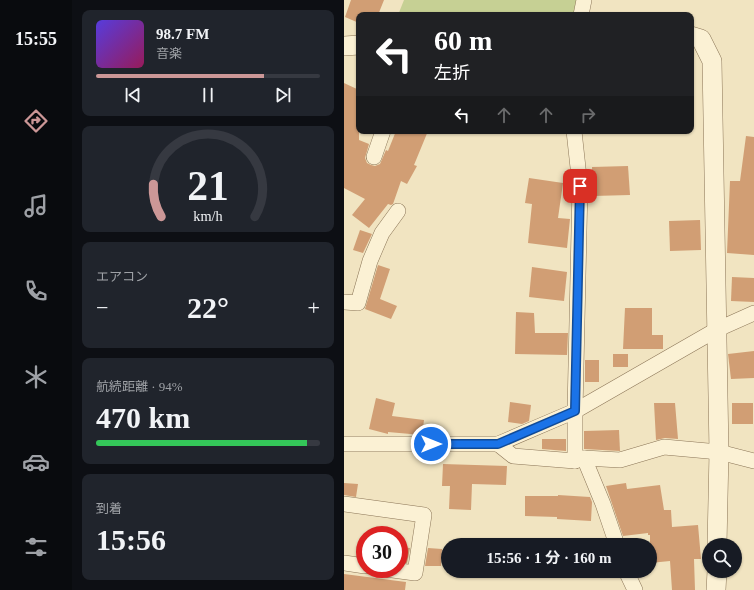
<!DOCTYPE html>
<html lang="ja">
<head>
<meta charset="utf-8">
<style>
  :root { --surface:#171b24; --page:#20242c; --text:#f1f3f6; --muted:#9ea1a6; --line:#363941; --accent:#cc9797 }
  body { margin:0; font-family:"Times New Roman","Noto Sans JP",serif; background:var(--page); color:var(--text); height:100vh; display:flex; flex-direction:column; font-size:15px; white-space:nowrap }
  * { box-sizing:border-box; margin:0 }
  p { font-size:13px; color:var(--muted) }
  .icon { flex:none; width:22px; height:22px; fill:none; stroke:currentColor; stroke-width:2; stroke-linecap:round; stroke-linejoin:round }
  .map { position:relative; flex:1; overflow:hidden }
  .side { display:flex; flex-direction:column; gap:10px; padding:10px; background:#0d0f14; width:272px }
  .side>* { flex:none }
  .top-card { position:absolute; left:12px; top:12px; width:338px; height:122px; border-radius:8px; box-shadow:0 1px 3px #0004; background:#202124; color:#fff; overflow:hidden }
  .tools { position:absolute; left:358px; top:538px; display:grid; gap:8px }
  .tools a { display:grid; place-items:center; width:40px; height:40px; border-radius:50%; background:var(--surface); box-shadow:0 1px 3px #0004; font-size:20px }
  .speed { position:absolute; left:12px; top:526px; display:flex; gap:8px; font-size:20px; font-weight:700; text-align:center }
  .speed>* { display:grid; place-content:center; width:52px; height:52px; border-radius:50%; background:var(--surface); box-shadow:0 1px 3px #0004; line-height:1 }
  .speed .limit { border:6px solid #d22; background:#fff; color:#111 }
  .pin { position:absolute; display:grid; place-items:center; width:34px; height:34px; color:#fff; margin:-17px; border-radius:8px; box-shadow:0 2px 6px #0006 }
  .me { position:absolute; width:44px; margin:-22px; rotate:90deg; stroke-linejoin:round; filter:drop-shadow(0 0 3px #0008) }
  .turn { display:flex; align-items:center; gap:14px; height:84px; padding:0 12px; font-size:18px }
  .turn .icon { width:52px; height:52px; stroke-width:2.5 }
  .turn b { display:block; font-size:28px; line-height:34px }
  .lanes { display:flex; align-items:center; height:38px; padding:0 12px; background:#0003; justify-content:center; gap:20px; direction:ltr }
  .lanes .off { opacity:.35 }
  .big { font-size:30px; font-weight:700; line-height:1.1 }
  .side .card { flex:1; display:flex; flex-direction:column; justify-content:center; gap:6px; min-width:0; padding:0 14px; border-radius:8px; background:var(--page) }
  .side .dial { align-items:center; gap:0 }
  .dial svg { height:104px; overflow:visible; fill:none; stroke:var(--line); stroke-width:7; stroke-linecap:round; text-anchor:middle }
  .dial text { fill:var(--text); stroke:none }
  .song { display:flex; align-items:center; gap:12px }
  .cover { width:48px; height:48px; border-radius:6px; background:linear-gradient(135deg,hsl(250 70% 55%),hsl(330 70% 35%)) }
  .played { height:4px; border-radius:2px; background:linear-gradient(90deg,var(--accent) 75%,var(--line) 75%) }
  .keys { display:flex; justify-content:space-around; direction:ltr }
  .heat { display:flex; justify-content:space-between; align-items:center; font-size:22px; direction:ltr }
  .charge { height:6px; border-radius:3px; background:linear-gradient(90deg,#34c759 94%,var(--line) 0) }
  .trip { position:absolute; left:97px; top:538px; width:216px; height:40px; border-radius:20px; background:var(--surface); box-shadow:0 1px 3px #0004; font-weight:700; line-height:40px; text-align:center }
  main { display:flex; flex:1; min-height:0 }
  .dock { display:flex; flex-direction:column; width:72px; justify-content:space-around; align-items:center; background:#090b0e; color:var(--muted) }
  .dock .icon { width:28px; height:28px }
  .dock .on { color:var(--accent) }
  .dock b { font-size:18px; color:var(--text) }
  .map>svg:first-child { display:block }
</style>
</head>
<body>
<main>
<nav class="dock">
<b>15:55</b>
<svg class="icon on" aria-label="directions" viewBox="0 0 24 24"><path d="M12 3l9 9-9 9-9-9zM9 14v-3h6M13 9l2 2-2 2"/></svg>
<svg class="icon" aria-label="music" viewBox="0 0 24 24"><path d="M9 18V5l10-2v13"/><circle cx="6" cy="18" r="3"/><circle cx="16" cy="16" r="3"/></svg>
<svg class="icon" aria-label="phone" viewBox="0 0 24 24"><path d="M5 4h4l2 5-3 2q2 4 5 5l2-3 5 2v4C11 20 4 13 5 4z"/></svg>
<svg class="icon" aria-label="climate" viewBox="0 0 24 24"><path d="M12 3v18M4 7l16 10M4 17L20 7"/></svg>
<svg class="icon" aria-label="car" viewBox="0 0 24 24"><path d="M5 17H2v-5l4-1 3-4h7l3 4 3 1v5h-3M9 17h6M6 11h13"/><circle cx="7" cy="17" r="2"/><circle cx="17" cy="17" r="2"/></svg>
<svg class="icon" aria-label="filters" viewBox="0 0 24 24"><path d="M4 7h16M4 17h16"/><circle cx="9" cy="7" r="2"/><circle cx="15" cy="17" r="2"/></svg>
</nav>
<section class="side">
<div class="card">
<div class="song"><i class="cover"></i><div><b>98.7 FM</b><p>音楽</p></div></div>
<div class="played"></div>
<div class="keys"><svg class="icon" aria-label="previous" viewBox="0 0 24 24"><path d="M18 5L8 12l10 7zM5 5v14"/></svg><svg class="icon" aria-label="pause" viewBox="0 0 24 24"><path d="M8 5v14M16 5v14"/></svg><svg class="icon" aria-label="next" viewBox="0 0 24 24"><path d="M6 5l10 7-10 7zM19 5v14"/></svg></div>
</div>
<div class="card dial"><svg viewBox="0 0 100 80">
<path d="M14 69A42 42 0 1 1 86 69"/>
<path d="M14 69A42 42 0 0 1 8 44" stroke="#cc9797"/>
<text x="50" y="56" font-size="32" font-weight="700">21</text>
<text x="50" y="72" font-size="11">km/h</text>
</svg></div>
<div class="card"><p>エアコン</p>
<div class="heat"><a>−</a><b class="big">22°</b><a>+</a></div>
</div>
<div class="card"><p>航続距離 · 94%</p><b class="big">470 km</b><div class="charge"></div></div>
<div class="card"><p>到着</p><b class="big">15:56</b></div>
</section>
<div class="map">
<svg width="410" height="590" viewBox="0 0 410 590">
  <rect width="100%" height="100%" fill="#f1e4c1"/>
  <polygon fill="#c6d094" points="60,0 236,0 234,15 54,15"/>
  <g fill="#d19e74">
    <polygon points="7,0 40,0 34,15 15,15 15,23 1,17"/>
    <polygon points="0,83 15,90 15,140 25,144 21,158 23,163 27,165 31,166 36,164 42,150 44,151 52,131 84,131 70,165 73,166 63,184 57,181 49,204 47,205 44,204 25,228 8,215 21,199 0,188"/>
    <polygon points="402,136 410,137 410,255 383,253 386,181 396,181"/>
    <polygon points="284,166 286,195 249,196 248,167"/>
    <polygon points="185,178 219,183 214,218 226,219 223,248 184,243 188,204 181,203"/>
    <polygon points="356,220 357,250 326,251 325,221"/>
    <polygon points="16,230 28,234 19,253 9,250"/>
    <polygon points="34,265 46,269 36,299 53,306 47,319 21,309"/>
    <polygon points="188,267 223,272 220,301 185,297"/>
    <polygon points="388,277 410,278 410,302 387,301"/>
    <polygon points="281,308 308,308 308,335 319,335 319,349 279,349"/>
    <polygon points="172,312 190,313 191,333 224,333 223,355 171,354"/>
    <polygon points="410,351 410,378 387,379 384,354"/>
    <rect x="269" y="354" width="15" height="13"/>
    <rect x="241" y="360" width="14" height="22"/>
    <polygon points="32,398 51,403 48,416 80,420 78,435 44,432 44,434 25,429"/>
    <polygon points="166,402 187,405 185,421 178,424 164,422"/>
    <polygon points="310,403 331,403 334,439 321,438 312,440"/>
    <rect x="388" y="403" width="21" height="21"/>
    <polygon points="275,430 276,451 240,449 240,431"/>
    <polygon points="198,439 222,439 222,451 198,449"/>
    <polygon points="99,464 163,466 162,485 128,484 127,510 105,509 106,486 98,486"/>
    <polygon points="0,483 14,484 12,497 0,495"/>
    <polygon points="282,483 283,489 316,485 320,510 327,510 328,527 354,525 357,559 350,559 351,590 328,590 326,561 306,563 306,535 304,535 304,533 279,536 262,486"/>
    <polygon points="214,495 246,497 248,502 247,521 213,519 213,517 181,516 181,496 214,496"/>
    <polygon points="55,547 66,548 63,563 55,562"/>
    <polygon points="84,548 98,549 97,566 81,566"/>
    <polygon points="0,574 62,582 61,590 0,590"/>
  </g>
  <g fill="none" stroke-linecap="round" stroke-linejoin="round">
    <g stroke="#8b7557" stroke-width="16">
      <g id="minor">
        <polyline points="237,15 240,0"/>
        <polyline points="230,131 236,186 231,411 231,461"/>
        <polyline points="30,157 39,131"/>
        <polyline points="0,302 14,303 26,261 38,233 54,211"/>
        <polyline points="0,444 154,444 231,411 372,330 410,313"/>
        <polyline points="154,444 169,456 231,461 240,458 276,460 320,447 375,452 410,461"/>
        <polyline points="240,458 259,504 273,545"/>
        <polyline points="0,504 80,515 71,573 41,569"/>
        <polyline points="0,563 21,566"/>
        <polyline points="282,571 291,590"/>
      </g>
    </g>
    <g stroke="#8b7557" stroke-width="20">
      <g id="tertiary">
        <polyline points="347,36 357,39 368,61 375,452 373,545"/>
        <polyline points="0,46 15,45"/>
        <polyline points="372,590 373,571"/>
      </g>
    </g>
    <use href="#minor" stroke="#fbf1d4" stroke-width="15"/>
    <use href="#tertiary" stroke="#fbf1d4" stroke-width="19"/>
  </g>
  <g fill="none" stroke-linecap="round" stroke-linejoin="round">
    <g stroke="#114b97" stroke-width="10">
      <polyline id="route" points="87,444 154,444 231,411 236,186"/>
    </g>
    <use href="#route" stroke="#1a73e8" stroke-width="7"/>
  </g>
</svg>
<div class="tools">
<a><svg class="icon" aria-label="search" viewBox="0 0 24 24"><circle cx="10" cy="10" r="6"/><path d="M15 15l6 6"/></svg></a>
</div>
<div class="speed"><div class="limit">30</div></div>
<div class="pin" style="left:236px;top:186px;background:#d93025"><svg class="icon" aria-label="arrive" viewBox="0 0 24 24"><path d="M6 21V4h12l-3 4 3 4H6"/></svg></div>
<svg class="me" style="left:87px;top:444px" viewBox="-20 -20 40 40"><circle r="17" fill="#1a73e8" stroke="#fff" stroke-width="3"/><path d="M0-11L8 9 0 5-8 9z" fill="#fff"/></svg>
<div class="trip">15:56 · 1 分 · 160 m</div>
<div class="top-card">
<div class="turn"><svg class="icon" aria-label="left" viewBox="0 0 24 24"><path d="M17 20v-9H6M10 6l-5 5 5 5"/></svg><div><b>60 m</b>左折</div></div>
<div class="lanes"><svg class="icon" aria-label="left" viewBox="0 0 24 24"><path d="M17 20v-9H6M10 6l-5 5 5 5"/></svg><svg class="icon off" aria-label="ahead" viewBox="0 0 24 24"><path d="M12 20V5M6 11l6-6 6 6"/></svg><svg class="icon off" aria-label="ahead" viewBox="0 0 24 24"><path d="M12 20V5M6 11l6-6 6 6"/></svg><svg class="icon off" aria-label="right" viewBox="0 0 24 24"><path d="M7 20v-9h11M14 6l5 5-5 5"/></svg></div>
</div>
</div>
</main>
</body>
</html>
